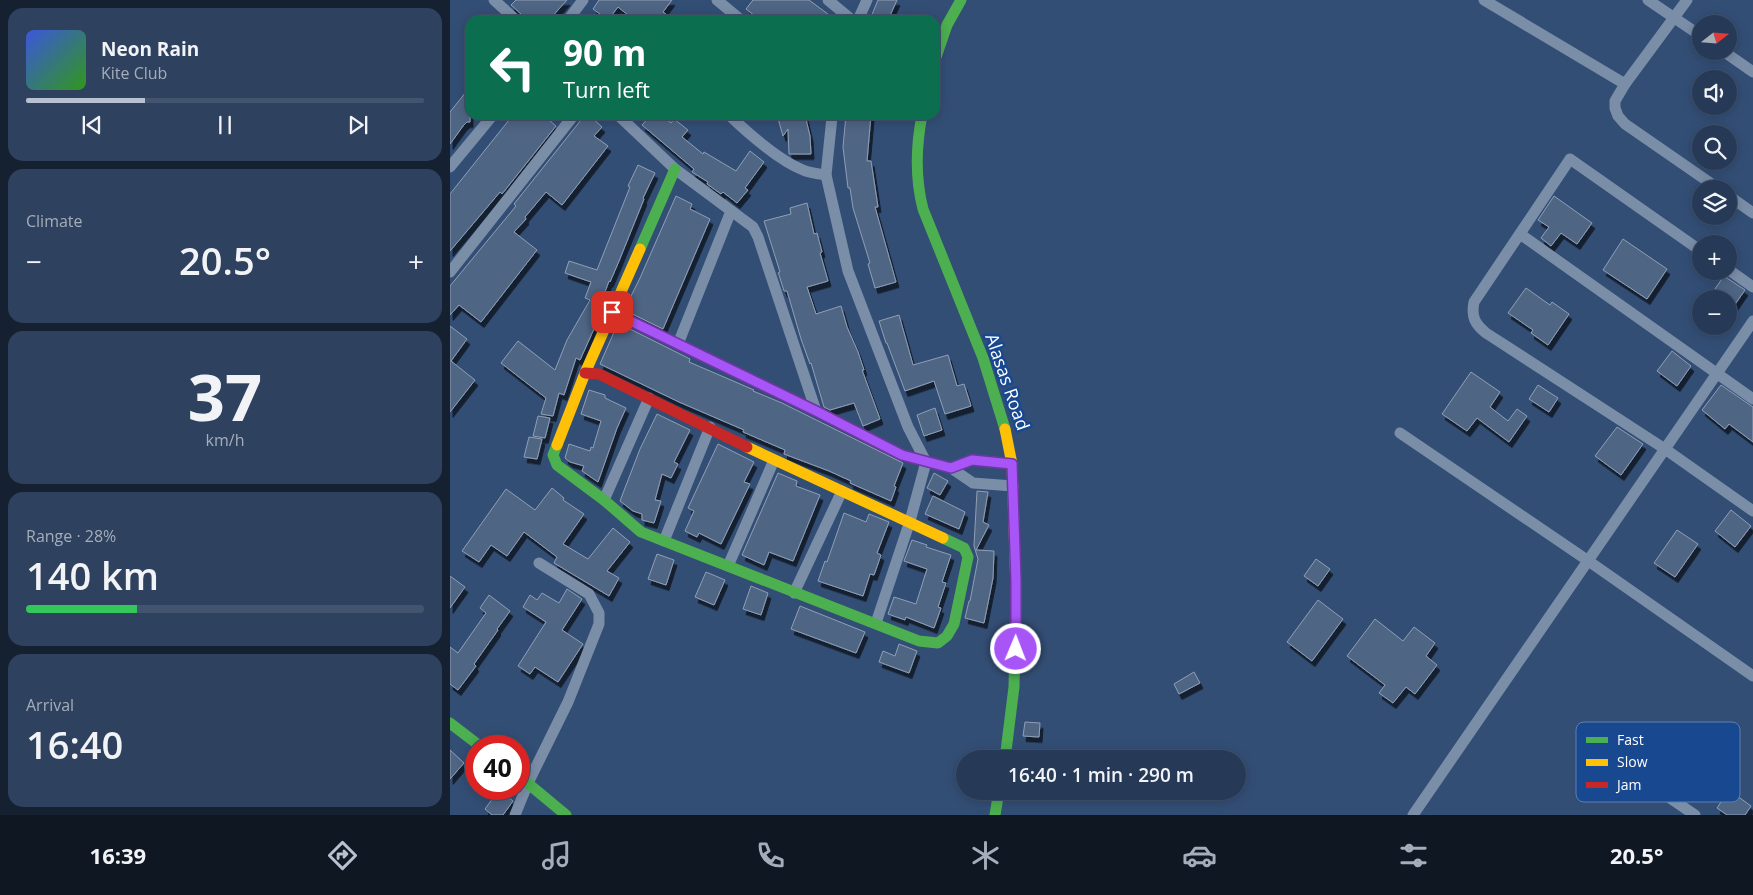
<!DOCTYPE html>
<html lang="en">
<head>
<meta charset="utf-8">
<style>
  :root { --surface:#263a58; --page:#2e415e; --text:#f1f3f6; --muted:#a4adba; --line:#42546e; --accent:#b8c1cf }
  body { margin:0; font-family:"Open Sans",sans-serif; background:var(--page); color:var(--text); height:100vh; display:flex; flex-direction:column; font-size:19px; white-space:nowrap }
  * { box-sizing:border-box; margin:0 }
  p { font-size:16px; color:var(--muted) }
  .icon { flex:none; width:28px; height:28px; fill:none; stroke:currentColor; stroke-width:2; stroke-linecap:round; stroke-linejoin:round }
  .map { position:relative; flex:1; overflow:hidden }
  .details { display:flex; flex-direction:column; gap:8px; padding:8px; background:#152030; width:450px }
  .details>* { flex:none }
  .top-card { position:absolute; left:15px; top:15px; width:475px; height:105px; border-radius:15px; box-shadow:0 2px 12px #0003,0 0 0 1px var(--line); background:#0b6e4f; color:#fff; overflow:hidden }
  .needle { width:32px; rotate:73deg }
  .fabs { position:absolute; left:1242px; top:15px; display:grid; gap:10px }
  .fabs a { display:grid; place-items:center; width:45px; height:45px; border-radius:50%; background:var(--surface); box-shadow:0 2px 12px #0003,0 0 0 1px var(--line); font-size:25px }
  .speed { position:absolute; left:15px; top:735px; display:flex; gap:10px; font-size:25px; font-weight:700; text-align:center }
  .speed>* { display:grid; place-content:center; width:65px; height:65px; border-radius:50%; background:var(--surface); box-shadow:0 2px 12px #0003,0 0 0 1px var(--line); line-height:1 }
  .speed .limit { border:8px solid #d22; background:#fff; color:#111 }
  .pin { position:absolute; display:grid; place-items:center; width:42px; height:42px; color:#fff; margin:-21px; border-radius:10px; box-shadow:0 2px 8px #0006 }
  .me { position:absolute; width:55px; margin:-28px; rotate:1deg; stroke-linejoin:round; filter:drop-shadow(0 0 4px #0008) }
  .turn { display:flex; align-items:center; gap:18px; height:105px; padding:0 15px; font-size:22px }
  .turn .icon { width:65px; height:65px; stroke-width:2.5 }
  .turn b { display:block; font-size:35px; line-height:42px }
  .big { font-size:38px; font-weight:600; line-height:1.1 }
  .details .card { flex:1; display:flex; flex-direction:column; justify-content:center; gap:8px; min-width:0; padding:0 18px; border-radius:15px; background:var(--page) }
  .details .dial { align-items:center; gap:0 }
  .dial b { font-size:65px; line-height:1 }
  .song { display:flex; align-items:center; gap:15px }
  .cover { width:60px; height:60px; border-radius:8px; background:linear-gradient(135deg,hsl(230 70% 55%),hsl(110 70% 35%)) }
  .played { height:5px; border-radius:2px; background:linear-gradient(90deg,var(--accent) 30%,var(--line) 30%) }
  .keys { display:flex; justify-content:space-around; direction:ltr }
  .heat { display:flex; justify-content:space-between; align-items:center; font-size:28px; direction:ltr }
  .charge { height:8px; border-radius:4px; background:linear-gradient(90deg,#34c759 28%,var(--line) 0) }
  .trip { position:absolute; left:506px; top:750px; width:290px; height:50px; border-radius:25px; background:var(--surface); box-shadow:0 2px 12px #0003,0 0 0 1px var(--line); font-weight:600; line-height:50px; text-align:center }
  .tab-bar { display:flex; height:80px; justify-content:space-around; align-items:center; background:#0f1723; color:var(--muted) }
  .tab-bar .icon { width:35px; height:35px }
  .tab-bar .selected { color:var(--accent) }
  .tab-bar b { font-size:22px; color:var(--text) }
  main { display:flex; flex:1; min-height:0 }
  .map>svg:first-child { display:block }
</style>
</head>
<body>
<main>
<section class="details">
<div class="card">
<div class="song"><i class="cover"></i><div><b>Neon Rain</b><p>Kite Club</p></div></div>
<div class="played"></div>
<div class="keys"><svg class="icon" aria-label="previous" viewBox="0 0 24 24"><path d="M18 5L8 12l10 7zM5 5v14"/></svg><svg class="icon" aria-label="pause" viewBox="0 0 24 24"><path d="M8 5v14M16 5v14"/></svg><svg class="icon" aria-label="next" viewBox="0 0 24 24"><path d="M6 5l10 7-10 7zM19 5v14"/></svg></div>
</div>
<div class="card"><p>Climate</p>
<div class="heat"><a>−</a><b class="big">20.5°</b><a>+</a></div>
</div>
<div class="card dial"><b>37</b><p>km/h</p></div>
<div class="card"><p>Range · 28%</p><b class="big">140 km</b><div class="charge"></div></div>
<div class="card"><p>Arrival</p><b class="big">16:40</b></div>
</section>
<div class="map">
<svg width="1303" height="815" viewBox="0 0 1303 815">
  <defs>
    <filter id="shadow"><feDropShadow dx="3" dy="5.5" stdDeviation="0" flood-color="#0009"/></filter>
  </defs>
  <rect width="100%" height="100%" fill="#334e75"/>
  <g fill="#506584" stroke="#8f9fb6" filter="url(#shadow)">
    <polygon points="66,0 117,0 99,20 74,20 71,14 61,5"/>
    <polygon points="149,0 222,0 213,12 224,20 184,20 168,7 158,20 143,9"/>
    <polygon points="303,0 359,0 386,20 310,20 296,9"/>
    <polygon points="428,0 447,0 438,20 427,20 421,17"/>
    <polygon points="20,87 20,122 17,122 13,126 0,144 0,112"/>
    <polygon points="63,115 93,115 106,126 52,194 50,192 0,251 0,194"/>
    <polygon points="135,115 139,115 152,127 144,136 158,146 112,205 96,192 75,217 76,219 64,232 87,250 31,322 9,305 0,315 0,286 66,206 64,204"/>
    <polygon points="201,115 212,115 221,123 224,119 238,130 232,137 253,154 254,152 286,171 300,151 314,162 295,188 298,190 287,203 273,192 271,194 257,184 258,182 242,172 244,169 192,125"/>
    <polygon points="327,115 355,115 360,136 361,154 339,154 338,129 333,136"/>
    <polygon points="396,115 421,115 417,161 421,161 428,207 425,207 446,282 425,288 418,264 420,263 403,208 400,188 398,188 393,147"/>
    <polygon points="188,165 205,173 193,198 194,199 169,261 160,282 159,281 145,319 148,320 130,360 126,358 114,395 109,393 103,416 91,414 96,398 51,363 68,341 105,370 117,340 140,300 135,298 141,282 115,273 119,261 147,270 180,187 178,186"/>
    <polygon points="226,196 242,204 240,209 260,219 213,329 174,310 190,278"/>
    <polygon points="1104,196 1142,223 1127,244 1111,233 1101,246 1091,238 1099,227 1088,220"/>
    <polygon points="357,203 364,234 367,233 372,252 370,253 378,281 357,287 366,314 391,306 397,327 408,352 414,370 412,370 430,419 413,426 404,403 380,410 374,407 361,363 360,364 351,339 337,291 334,291 329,275 328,273 330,272 314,221 341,214 340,208"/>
    <polygon points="1173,239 1217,269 1197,299 1153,270"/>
    <polygon points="1274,276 1295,290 1279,313 1279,299 1258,299"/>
    <polygon points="1076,288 1100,305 1102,302 1119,314 1098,345 1081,333 1083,330 1058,313"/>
    <polygon points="449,315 463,365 498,355 507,386 514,384 521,406 495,414 484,381 455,391 437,343 436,343 429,321"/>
    <polygon points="168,323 240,359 239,362 304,390 303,391 332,403 453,463 444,486 446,487 441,501 400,483 401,481 379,471 334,454 335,450 293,432 294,430 229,402 150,364"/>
    <polygon points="0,326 17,339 1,361 25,380 0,412"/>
    <polygon points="1222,351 1241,366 1227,386 1207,371"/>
    <polygon points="1021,372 1050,392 1040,407 1058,421 1067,409 1077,416 1059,442 1027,418 1017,431 992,414"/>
    <polygon points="1088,385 1108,398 1099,412 1079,399"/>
    <polygon points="1271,385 1303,407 1303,442 1279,424 1275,429 1252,410"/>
    <polygon points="139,390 155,395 155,398 176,408 167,428 148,482 132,471 134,466 120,462 115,458 119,444 140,451 141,447 143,448 151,421 131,414"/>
    <polygon points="485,408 492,430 474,436 467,415"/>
    <polygon points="207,414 240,430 224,462 228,464 221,478 212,474 205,500 211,501 204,523 192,520 192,514 183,511 170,501 190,449"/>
    <polygon points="88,416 100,418 95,438 83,436"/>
    <polygon points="1167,427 1193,444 1171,475 1145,456"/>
    <polygon points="79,437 92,439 87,459 74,457"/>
    <polygon points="268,444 304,462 294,482 300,484 271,544 249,533 247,537 235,531 244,511 238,508"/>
    <polygon points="328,473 347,481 346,486 370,495 343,561 319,552 314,565 292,555"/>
    <polygon points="484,473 498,481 490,495 477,488"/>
    <polygon points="102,488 114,498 113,500 134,514 113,544 138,559 163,528 180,542 157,571 169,578 159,596 104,563 107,557 74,532 57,556 41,545 29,562 12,551 56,489 85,510"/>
    <polygon points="527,491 538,492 533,522 539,525 526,550 544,551 543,578 534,623 515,618 519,601 520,601 528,559 524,546"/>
    <polygon points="483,496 515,512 509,529 475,514"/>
    <polygon points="1281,510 1301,526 1285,547 1265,531"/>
    <polygon points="394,513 416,522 419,514 439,522 427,553 431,555 424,575 420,574 413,596 368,581 375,561 377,562"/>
    <polygon points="1227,530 1248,544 1225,577 1204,563"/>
    <polygon points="462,540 477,545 476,547 501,555 492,582 496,583 488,607 491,608 484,628 456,617 455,620 438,614 444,597 466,604 477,569 454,561"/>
    <polygon points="207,554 224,560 216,585 198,579"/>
    <polygon points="866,559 880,569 868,586 854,576"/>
    <polygon points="256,572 275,580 264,605 245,597"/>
    <polygon points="0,576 15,587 0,608"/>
    <polygon points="301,586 318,593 311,615 293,609"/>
    <polygon points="117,589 132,599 112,630 133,644 108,682 85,667 80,674 68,666 96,622 73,607 80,595 87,600 92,593 109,603"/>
    <polygon points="39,595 60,611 47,629 48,630 24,664 26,666 8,690 0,684 0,647 8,653 36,613 30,608"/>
    <polygon points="868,600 893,619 862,661 837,642"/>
    <polygon points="350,606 415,632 406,653 341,629"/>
    <polygon points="925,619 953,641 964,627 985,643 976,656 987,665 965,694 956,687 943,703 929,693 935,685 897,656"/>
    <polygon points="449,644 467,651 459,673 429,662 433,651 445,656"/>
    <polygon points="744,672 750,683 729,694 724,684"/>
    <polygon points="575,722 590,723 589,737 573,736"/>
    <polygon points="0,750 14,763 0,779"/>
    <polygon points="49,790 63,801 53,815 42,815 35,809"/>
    <polygon points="1279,790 1301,806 1295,815 1277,815 1267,808"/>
  </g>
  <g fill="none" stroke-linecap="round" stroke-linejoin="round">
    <g stroke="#7b8ea8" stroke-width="11">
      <polyline points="44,0 66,20"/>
      <polyline points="267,0 291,20"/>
      <polyline points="378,0 402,20"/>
      <polyline points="1034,0 1175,84"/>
      <polyline points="1198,0 1251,36"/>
      <polyline points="1237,0 1175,84 1165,101 1165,108 1168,116 1175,124 1269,189"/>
      <polyline points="118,20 133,0"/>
      <polyline points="408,20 417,0"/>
      <polyline points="1273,51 1303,72"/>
      <polyline points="168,115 225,169 303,227 308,237 366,411"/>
      <path d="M279,115c19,18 49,45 74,55 7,3 16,4 23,5"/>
      <polyline points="380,115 382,117 376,175 398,271 458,427 476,462 460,521 426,623"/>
      <polyline points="0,167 43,115"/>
      <polyline points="1279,196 1303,213"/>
      <polyline points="1070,234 1303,399"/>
      <path d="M1251,251l-131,-92 -96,143c-3,15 1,22 12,31l179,116 88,62"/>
      <polyline points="1279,270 1303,287"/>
      <polyline points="0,272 124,115"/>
      <polyline points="162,312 366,411 452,455 501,468 523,483 563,486"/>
      <polyline points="228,344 281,211"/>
      <polyline points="950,433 1137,560 1303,676"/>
      <polyline points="501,468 522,460 562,464"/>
      <polyline points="154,500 199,398"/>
      <polyline points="214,541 260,427"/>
      <polyline points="278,566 324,460"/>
      <polyline points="344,593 392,491"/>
      <polyline points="1173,766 1245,815"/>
      <polyline points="65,815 78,783 118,702 149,624 149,613 139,594 89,563"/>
      <polyline points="963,815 1303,321"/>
    </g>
    <g stroke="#4caf50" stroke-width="11">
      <polyline points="485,60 497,25 511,0"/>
      <path d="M472,115c-6,31 -7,63 1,94l60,149 22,71"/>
      <polyline points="190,249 225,169"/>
      <polyline points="107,445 103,455 107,465 154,500 191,532 469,641 488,643 497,636 504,624 518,557 514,548 493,538"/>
      <polyline points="0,723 30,746"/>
      <polyline points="555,759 564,687 566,590"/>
      <polyline points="69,776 116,815"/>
      <polyline points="545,815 549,791"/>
    </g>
    <g stroke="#ffc107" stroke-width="11">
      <polyline points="555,429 562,464 566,590"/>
      <polyline points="107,445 135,373 190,249"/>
      <polyline points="297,447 493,538"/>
    </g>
    <polyline stroke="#c62828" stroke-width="11" points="135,373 149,374 297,447"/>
  </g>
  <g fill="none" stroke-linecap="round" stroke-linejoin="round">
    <g stroke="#6d37a1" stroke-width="12">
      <polyline id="route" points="162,312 366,411 452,455 501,468 522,460 562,464 566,580 566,649"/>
    </g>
    <use href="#route" stroke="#a855f7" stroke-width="9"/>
  </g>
  <g text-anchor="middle" stroke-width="5" stroke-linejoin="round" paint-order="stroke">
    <g font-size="18" fill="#fff" stroke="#184890">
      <text transform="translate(557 382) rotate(71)" y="6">Alasas Road</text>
    </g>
  </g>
  <rect x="1126" y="722" width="164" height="80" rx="8" fill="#184890" stroke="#5d7fb1" stroke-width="1"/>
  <rect x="1136" y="737" width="22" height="6" fill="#4caf50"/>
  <rect x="1136" y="759" width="22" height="7" fill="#ffc107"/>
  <rect x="1136" y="782" width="22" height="6" fill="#c62828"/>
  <g font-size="14" fill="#fff">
    <text x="1167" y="745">Fast</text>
    <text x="1167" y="767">Slow</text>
    <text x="1167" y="790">Jam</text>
  </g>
</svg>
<div class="fabs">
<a><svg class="needle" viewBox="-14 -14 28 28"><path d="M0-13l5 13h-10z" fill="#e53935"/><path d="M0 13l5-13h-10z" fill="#a4adba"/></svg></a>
<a><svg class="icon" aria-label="sound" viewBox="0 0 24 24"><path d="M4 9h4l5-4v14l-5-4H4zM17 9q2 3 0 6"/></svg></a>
<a><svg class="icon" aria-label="search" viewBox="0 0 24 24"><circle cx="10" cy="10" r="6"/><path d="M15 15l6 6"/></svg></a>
<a><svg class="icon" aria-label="layers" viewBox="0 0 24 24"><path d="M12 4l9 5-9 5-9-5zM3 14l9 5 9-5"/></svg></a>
<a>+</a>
<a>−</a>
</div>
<div class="speed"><div class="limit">40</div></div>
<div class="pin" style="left:162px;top:312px;background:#d93025"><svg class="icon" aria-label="arrive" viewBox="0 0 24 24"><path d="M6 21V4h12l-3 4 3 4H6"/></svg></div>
<svg class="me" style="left:566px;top:649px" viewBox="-20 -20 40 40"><circle r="17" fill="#a855f7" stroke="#fff" stroke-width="3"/><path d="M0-11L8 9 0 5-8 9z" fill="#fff"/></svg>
<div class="trip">16:40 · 1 min · 290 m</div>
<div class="top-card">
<div class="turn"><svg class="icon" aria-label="left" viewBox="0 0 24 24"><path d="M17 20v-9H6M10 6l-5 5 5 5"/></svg><div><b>90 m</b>Turn left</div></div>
</div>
</div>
</main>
<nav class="tab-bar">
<b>16:39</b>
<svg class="icon selected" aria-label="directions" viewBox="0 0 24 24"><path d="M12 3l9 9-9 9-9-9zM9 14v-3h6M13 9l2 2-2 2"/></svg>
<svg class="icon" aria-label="music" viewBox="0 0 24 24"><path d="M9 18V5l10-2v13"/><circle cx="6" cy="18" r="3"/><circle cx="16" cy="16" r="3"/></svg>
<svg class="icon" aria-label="phone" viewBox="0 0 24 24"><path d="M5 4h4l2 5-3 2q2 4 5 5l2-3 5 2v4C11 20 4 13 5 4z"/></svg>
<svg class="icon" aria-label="climate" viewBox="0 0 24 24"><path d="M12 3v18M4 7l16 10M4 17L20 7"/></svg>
<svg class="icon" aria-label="car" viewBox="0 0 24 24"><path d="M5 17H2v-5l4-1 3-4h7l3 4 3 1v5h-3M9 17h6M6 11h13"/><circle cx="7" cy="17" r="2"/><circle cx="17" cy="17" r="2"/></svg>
<svg class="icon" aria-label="filters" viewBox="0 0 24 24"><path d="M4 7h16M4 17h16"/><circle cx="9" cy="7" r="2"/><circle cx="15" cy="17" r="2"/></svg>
<b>20.5°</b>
</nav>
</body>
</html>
